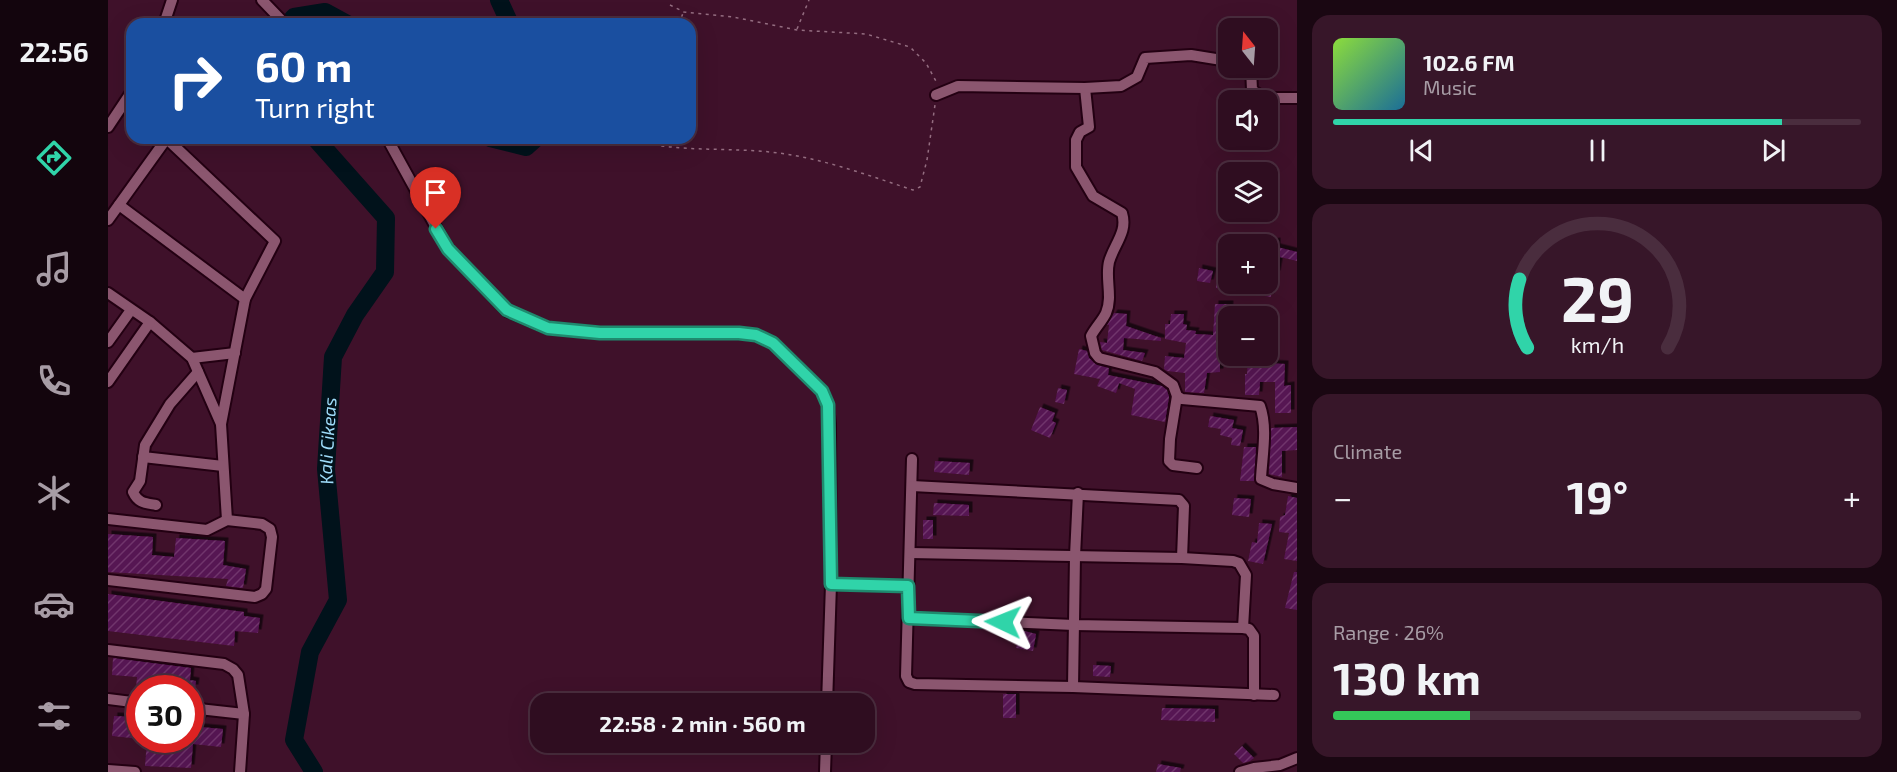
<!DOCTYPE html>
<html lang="en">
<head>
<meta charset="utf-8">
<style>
  :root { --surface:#2f0d20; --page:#371629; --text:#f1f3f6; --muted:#a79ca5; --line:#4a2d3e; --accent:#30d4a9 }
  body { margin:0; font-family:"Exo 2",sans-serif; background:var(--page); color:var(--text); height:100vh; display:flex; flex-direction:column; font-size:22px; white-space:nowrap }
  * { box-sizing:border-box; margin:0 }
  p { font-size:20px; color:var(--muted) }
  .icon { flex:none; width:33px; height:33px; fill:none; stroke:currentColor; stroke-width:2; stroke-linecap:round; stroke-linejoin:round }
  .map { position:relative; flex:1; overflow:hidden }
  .panel { display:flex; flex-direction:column; gap:15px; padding:15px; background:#1a0712; width:600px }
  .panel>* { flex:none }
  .guide { position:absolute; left:18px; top:18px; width:570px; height:126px; border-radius:18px; box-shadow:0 6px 24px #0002,0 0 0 2px var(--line); background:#1a4fa0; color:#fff; overflow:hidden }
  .needle { width:39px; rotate:343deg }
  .controls { position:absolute; left:1110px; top:18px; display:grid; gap:12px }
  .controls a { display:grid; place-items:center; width:60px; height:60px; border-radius:12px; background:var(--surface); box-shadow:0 6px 24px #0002,0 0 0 2px var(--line); font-size:30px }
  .speed { position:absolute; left:18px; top:675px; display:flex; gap:12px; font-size:30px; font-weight:700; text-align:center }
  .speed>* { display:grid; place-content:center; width:78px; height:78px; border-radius:50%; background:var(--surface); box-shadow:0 6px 24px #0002,0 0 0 2px var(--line); line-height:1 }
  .speed .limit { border:9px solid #d22; background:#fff; color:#111 }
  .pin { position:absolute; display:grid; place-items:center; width:51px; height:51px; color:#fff; margin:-62px -26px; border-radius:50% 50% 50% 0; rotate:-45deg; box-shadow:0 0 6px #0007 }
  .pin .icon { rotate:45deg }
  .me { position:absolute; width:66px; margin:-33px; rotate:272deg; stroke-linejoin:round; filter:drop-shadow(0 0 4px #0008) }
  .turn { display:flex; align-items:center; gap:21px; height:126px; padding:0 30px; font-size:27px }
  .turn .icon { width:78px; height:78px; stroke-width:2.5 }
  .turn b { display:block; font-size:42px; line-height:51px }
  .big { font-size:45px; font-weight:700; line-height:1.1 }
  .panel .card { flex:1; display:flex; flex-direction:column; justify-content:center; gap:9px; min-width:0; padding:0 21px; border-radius:18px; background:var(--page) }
  .panel .dial { align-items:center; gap:0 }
  .dial svg { height:156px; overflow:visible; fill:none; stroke:var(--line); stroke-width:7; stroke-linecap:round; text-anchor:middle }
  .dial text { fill:var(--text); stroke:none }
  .song { display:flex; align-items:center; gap:18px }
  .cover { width:72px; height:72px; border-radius:9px; background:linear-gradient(135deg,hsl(90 70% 55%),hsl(200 70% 35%)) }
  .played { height:6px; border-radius:3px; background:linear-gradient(90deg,var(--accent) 85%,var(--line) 85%) }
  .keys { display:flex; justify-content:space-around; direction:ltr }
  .heat { display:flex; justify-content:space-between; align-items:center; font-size:33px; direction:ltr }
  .charge { height:9px; border-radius:4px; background:linear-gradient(90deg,#34c759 26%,var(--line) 0) }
  .trip { position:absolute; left:422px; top:693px; width:345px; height:60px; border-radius:18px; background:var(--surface); box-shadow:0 6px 24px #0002,0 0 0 2px var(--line); font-weight:700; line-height:60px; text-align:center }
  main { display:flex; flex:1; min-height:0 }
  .dock { display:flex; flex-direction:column; width:108px; justify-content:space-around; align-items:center; background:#13050d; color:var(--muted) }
  .dock .icon { width:42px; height:42px }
  .dock .on { color:var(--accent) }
  .dock b { font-size:27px; color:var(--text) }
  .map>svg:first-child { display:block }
</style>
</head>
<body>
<main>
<nav class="dock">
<b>22:56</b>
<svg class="icon on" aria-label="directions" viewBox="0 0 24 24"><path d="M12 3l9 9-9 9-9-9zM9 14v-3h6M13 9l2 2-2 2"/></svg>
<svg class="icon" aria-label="music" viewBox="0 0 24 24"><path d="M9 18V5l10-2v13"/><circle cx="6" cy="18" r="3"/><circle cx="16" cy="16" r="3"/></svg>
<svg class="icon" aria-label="phone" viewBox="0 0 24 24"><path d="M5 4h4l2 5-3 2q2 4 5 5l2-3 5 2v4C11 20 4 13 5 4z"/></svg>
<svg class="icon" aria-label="climate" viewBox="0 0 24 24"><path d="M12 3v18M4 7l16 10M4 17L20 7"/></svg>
<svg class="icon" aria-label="car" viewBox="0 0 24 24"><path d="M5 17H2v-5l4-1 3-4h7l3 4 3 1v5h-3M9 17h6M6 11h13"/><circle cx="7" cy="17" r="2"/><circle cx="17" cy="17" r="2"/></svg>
<svg class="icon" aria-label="filters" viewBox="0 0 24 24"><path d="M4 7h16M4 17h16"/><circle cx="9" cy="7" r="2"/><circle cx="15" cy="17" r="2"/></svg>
</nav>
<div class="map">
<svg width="1189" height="772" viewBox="0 0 1189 772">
  <defs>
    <pattern id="building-hatch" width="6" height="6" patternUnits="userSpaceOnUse" patternTransform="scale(1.5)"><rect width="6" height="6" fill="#571453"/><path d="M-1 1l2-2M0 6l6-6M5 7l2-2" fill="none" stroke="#70356c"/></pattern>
    <filter id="shadow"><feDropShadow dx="3.5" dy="-3.5" stdDeviation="0" flood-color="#0009"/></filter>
  </defs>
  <rect width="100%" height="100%" fill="#3f112a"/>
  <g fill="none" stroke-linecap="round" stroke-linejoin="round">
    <g stroke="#01121b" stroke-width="18">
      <polyline points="391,0 402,24"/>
      <polyline points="180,24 186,17 217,12 239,24"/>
      <polyline points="382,138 418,147 428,138"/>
      <path id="s1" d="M206,772l-20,-32 16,-88 28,-52 -12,-131 7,-112 22,-42 30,-43 1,-54 -71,-80"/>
    </g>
  </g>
  <g fill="url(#building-hatch)" filter="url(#shadow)">
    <polygon points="1169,241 1169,247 1189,252 1189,261 1172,257 1169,274 1160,273 1160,243"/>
    <polygon points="1091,268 1105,271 1102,283 1089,281"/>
    <polygon points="1108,284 1164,284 1163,297 1108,288"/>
    <polygon points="1107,304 1122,304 1120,326 1116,326 1113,356 1112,355 1112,372 1099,373 1096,393 1077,392 1077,373 1059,371 1056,369 1057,356 1076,358 1078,343 1057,339 1057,324 1062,324 1063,314 1076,314 1075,324 1079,325 1078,330 1088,331 1087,334 1105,335"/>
    <polygon points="1006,313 1019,314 1018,326 1053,338 1053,341 1016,338 1015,350 1037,353 1034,361 994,350 992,342 999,343 1001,325 999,325"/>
    <polygon points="971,349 979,351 981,358 989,365 1001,368 1000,375 1054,386 1059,390 1061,397 1057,422 1023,415 1027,389 1011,383 1008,393 989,386 992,379 966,374"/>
    <polygon points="1140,356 1156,356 1156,363 1177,364 1176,386 1183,385 1183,413 1167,413 1167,382 1152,382 1151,395 1137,395 1137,374 1139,374"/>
    <polygon points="950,388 959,390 956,404 947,402"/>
    <polygon points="932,407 947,413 944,421 948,423 942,438 923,430"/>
    <polygon points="1102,416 1126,420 1124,428 1135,430 1132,446 1123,445 1124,438 1112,435 1113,429 1100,427"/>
    <polygon points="1189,427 1189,450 1174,451 1174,477 1161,474 1163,428"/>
    <polygon points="1136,447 1148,447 1146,481 1132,481"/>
    <polygon points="827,461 862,463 861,475 826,472"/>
    <polygon points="1180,496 1189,498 1189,561 1176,559 1181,533 1171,532 1172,517 1177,515"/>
    <polygon points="1126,498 1143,499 1141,517 1124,515"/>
    <polygon points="826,503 861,505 861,516 825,515"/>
    <rect x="815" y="520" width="10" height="19"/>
    <polygon points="1151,523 1164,524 1155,564 1140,561 1144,542 1149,543"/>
    <polygon points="0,534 45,537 44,555 66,557 68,538 117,541 115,565 138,569 135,588 118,586 120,579 0,572"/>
    <polygon points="1186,572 1189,572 1189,610 1177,608"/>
    <polygon points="0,594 136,612 136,616 152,618 150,633 127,631 126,646 0,631"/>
    <polygon points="912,630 928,634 925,651 908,648"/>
    <polygon points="5,658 83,668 82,680 88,681 87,688 28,688 29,677 4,675"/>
    <polygon points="985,665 1003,666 1002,677 985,676"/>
    <rect x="895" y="694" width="13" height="24"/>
    <polygon points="1054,708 1107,709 1107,722 1053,720"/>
    <polygon points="6,716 25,717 25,720 32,720 32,739 4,736"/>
    <polygon points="92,727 115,729 113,747 85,744 83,768 37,766 39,740 82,740 82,728"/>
    <polygon points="1134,746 1146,758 1142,761 1135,763 1126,754"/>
    <polygon points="1050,764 1073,768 1072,772 1048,772"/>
  </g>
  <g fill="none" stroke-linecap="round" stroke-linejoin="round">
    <g stroke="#230012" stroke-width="14">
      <g id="minor">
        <polyline points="154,0 177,24"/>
        <polyline points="56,24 64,0"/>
        <polyline points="1143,68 1144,90 1156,98 1189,98"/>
        <path d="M977,88l4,39 -9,5 -4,8v27l17,29 29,17c6,19 -8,31 -13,49 -4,16 4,35 -3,51 -3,7 -11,15 -15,23l4,17 4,5 56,14 18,13 4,11 5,3 78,7c8,22 2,50 1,73l12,5 24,4"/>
        <polyline points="828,95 850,86 977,88 1013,86 1029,77 1037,58 1083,55 1120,61"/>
        <polyline points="0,127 24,91"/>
        <polyline points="279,138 340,249 399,311 440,328 492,333 631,333 648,335 665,343 714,391 720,405 722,424 723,584 719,704"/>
        <polyline points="59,139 167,241 137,299 113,424 119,520"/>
        <polyline points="11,205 137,299"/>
        <polyline points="0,220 59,138"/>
        <polyline points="0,293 42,322 84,358 113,424"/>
        <polyline points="0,342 23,310"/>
        <polyline points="84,358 127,353"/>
        <polyline points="0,382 42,322"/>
        <polyline points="1069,396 1062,439 1061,461 1065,465 1089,468"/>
        <polyline points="35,457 115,466"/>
        <polyline points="804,459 798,676 801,682 807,684 965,687 1166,695"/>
        <polyline points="804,486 1071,500 1076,506 1074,558"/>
        <path d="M48,505c-11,-2 -18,-2 -23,-13l7,-11 5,-36 25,-41 28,-32"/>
        <polyline points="0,519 99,530 119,520 154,524 162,529 164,537 158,589 154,594 147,597 0,580"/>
        <polyline points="802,553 1074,558 1125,561 1131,563 1138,575 1135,628"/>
        <polyline points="723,584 800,586"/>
        <polyline points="801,618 966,625 1135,628 1141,629 1146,636 1146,695"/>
        <polyline points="0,650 116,664 125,669 130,675 136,714 132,772"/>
        <polyline points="965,687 967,556 970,493"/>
        <polyline points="0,699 32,703"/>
        <polyline points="82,708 136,714"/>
        <polyline points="82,721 90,720 94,709"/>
        <polyline points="0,770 27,772"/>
        <polyline points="717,772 718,742"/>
        <polyline points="1132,772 1146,768 1172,765 1189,758"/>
      </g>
    </g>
    <g stroke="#946d80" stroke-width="1.5" stroke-dasharray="3 4.5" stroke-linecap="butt">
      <polyline points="562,5 576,12 625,17 689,30 758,34 802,47 818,63 829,83"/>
      <polyline points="571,24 575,13"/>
      <polyline points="689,29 701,0"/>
      <path d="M542,138l5,7c38,6 77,3 115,7 49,5 97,23 143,38l7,-3 7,-27 8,-55"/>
    </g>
    <use href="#minor" stroke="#8b566f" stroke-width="10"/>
  </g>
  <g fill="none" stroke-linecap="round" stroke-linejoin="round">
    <g stroke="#1f8a6e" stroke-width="15">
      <polyline id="route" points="328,229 340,249 399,310 440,328 492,333 631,333 648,335 665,343 714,391 720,405 723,584 800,586 801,618 895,622"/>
    </g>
    <use href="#route" stroke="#30d4a9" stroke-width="10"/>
  </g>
  <g text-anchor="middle" stroke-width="6" stroke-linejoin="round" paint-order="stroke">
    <g font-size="18" font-style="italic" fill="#9fdcfa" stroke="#340620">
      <text dy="6" stroke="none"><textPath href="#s1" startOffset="346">Kali Cikeas</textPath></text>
    </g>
  </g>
</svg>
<div class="controls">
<a><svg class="needle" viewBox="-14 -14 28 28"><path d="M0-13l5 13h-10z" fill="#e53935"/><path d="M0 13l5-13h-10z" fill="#a79ca5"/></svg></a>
<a><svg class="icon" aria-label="sound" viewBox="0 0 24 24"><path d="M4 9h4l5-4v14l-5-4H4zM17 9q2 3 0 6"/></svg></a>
<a><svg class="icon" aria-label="layers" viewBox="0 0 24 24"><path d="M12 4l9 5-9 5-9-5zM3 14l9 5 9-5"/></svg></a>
<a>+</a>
<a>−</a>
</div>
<div class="speed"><div class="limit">30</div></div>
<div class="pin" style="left:328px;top:229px;background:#d93025"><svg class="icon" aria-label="arrive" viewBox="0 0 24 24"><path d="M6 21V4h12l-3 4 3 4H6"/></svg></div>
<svg class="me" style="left:895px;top:622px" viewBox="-20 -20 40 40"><path d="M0-17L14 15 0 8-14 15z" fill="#30d4a9" stroke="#fff" stroke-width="4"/></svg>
<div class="trip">22:58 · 2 min · 560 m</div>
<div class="guide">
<div class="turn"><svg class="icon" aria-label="right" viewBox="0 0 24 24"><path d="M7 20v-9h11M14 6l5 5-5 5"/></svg><div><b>60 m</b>Turn right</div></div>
</div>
</div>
<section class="panel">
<div class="card">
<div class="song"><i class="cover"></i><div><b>102.6 FM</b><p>Music</p></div></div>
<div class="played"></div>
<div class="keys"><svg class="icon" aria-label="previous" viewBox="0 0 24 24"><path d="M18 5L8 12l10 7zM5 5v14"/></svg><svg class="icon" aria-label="pause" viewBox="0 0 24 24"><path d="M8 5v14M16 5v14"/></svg><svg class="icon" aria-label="next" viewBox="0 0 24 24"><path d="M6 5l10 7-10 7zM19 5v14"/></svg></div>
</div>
<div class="card dial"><svg viewBox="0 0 100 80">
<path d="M14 69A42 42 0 1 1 86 69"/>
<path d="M14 69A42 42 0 0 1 10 34" stroke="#30d4a9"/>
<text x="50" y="56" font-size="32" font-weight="700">29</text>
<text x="50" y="72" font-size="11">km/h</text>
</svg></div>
<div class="card"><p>Climate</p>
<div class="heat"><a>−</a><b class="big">19°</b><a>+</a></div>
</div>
<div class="card"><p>Range · 26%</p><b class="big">130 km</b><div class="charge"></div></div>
</section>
</main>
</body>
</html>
